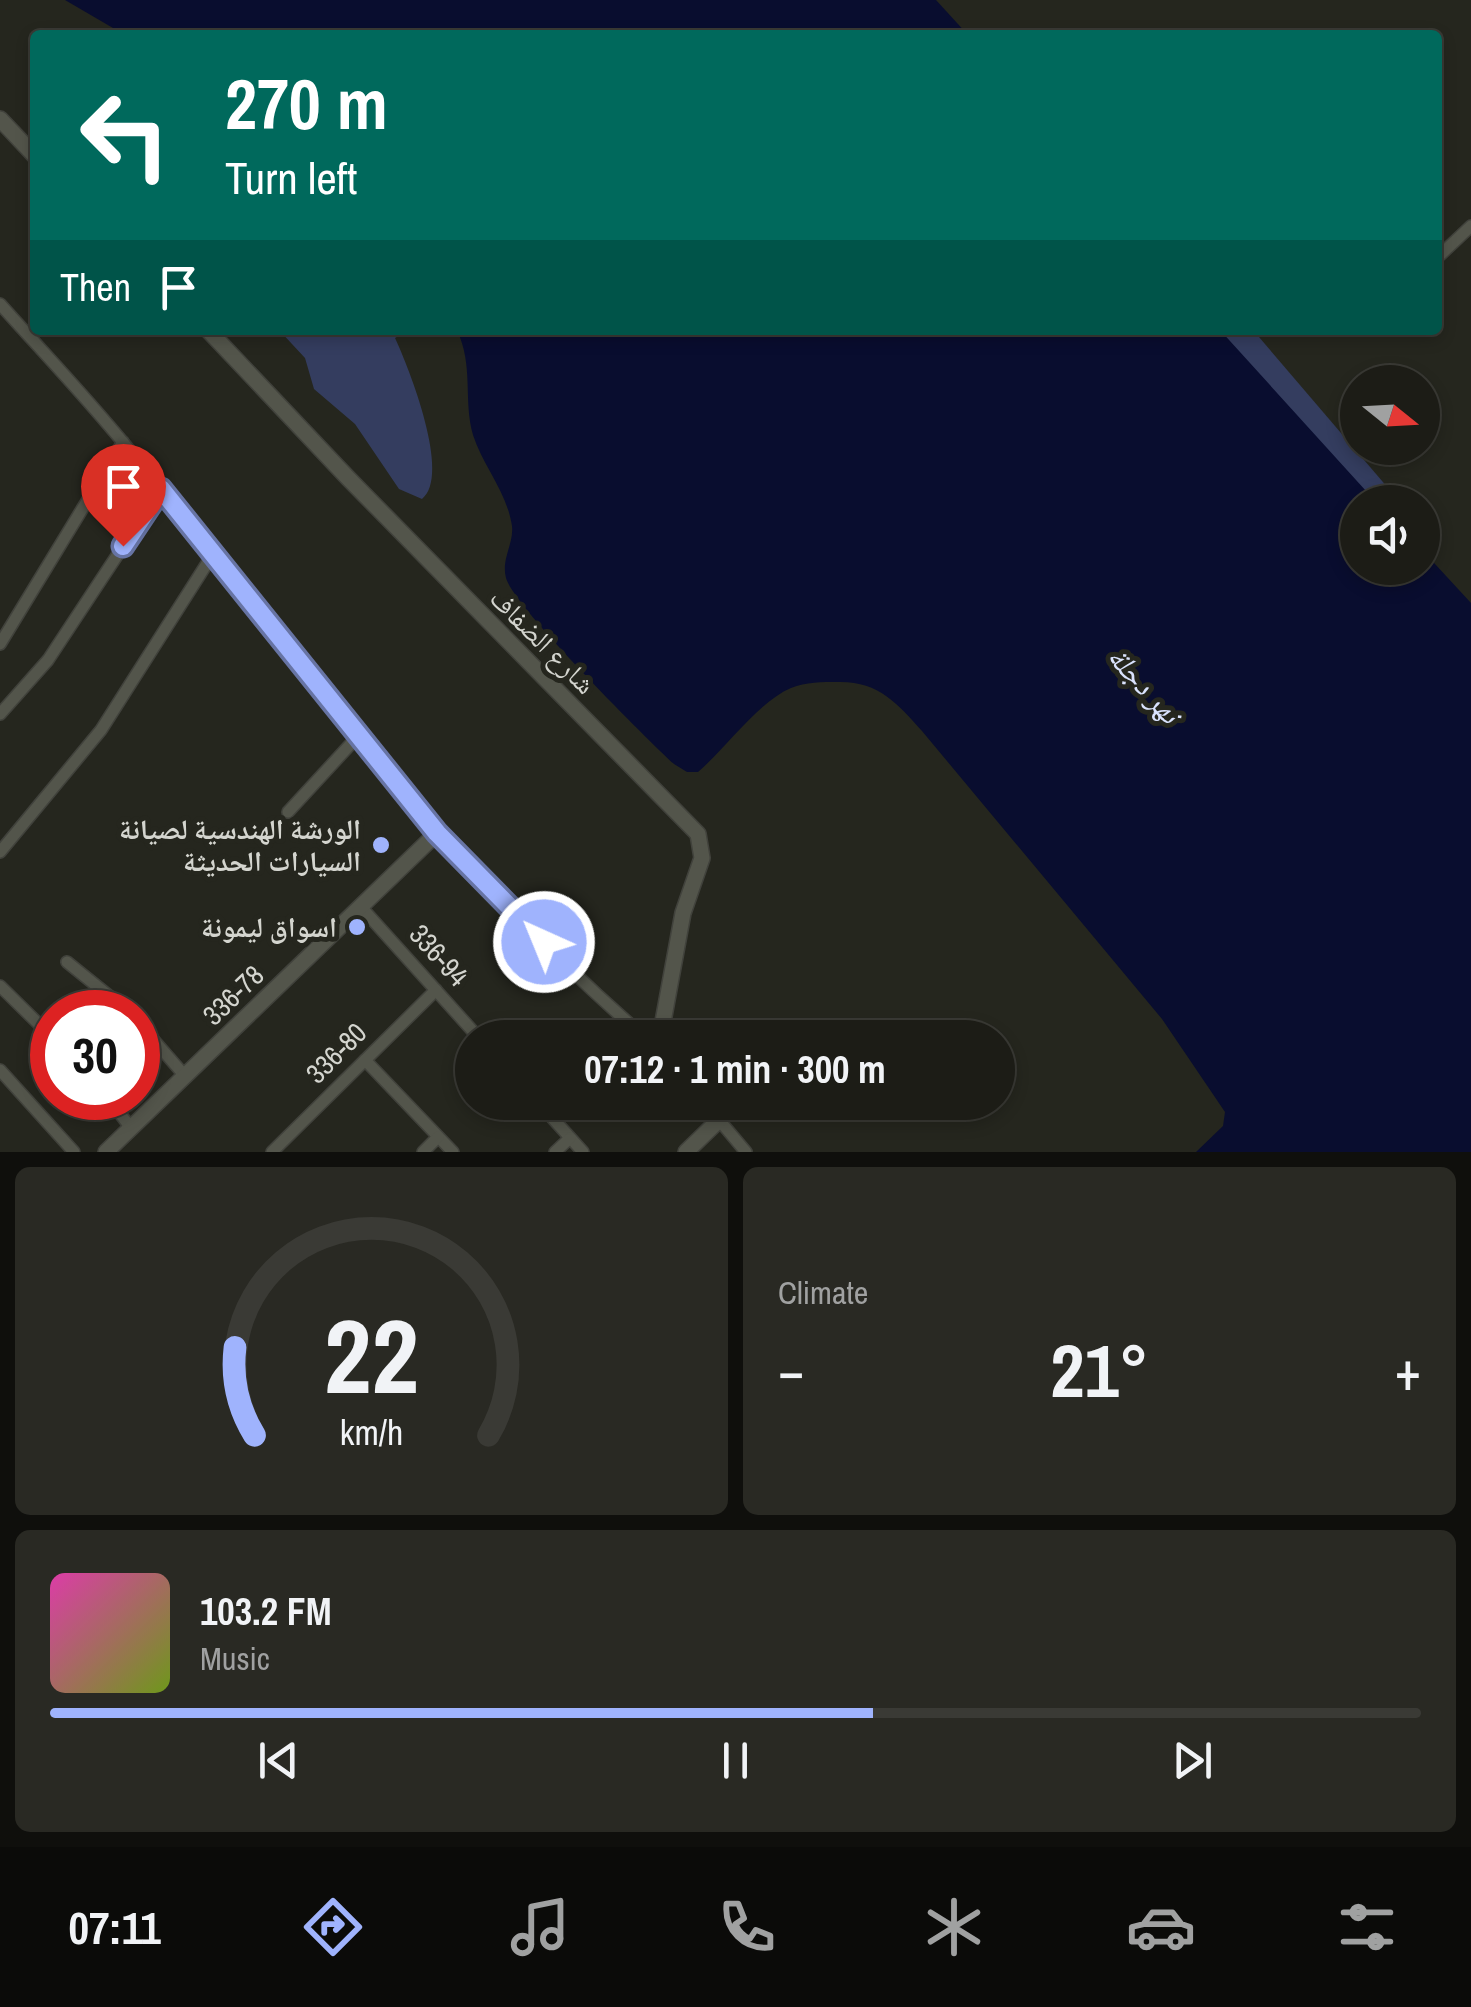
<!DOCTYPE html>
<html lang="en">
<head>
<meta charset="utf-8">
<style>
  :root { --surface:#1c1c16; --page:#292923; --text:#f1f3f6; --muted:#a0a1a1; --line:#3a3a35; --accent:#9fb3fd }
  body { margin:0; font-family:"Archivo Narrow","Noto Naskh Arabic",sans-serif; background:var(--page); color:var(--text); height:100vh; display:flex; flex-direction:column; font-size:38px; white-space:nowrap }
  * { box-sizing:border-box; margin:0 }
  p { font-size:32px; color:var(--muted) }
  .icon { flex:none; width:55px; height:55px; fill:none; stroke:currentColor; stroke-width:2; stroke-linecap:round; stroke-linejoin:round }
  .map { position:relative; height:1152px; overflow:hidden }
  .sheet { display:flex; flex-direction:column; gap:15px; padding:15px; background:#0f0f0c; flex:1 }
  .sheet>* { flex:none }
  .top-card { position:absolute; left:30px; top:30px; width:1412px; height:305px; border-radius:10px; box-shadow:0 5px 15px #0003,0 0 0 2px var(--line); background:#00695c; color:#fff; overflow:hidden }
  .needle { width:65px; rotate:108deg }
  .buttons { position:absolute; left:1340px; top:365px; display:grid; gap:20px }
  .buttons a { display:grid; place-items:center; width:100px; height:100px; border-radius:50%; background:var(--surface); box-shadow:0 5px 15px #0003,0 0 0 2px var(--line); font-size:50px }
  .speed { position:absolute; left:30px; top:990px; display:flex; gap:20px; font-size:50px; font-weight:700; text-align:center }
  .speed>* { display:grid; place-content:center; width:130px; height:130px; border-radius:50%; background:var(--surface); box-shadow:0 5px 15px #0003,0 0 0 2px var(--line); line-height:1 }
  .speed .limit { border:15px solid #d22; background:#fff; color:#111 }
  .pin { position:absolute; display:grid; place-items:center; width:85px; height:85px; color:#fff; margin:-102px -42px; border-radius:50% 50% 50% 0; rotate:-45deg; box-shadow:0 0 10px #0007 }
  .pin .icon { rotate:45deg }
  .me { position:absolute; width:110px; margin:-55px; rotate:316deg; stroke-linejoin:round; filter:drop-shadow(0 0 8px #0008) }
  .turn { display:flex; align-items:center; gap:35px; height:210px; padding:0 30px; font-size:45px }
  .turn .icon { width:130px; height:130px; stroke-width:2.5 }
  .turn b { display:block; font-size:70px; line-height:85px }
  .then { display:flex; align-items:center; height:95px; padding:0 30px; background:#0003; gap:20px; font-size:38px }
  .big { font-size:75px; font-weight:700; line-height:1.1 }
  .sheet .widget { flex:1; display:flex; flex-direction:column; justify-content:center; gap:15px; min-width:0; padding:0 35px; border-radius:15px; background:var(--page) }
  .sheet .dial { align-items:center; gap:0 }
  .dial svg { height:260px; overflow:visible; fill:none; stroke:var(--line); stroke-width:7; stroke-linecap:round; text-anchor:middle }
  .dial text { fill:var(--text); stroke:none }
  .song { display:flex; align-items:center; gap:30px }
  .cover { width:120px; height:120px; border-radius:15px; background:linear-gradient(135deg,hsl(320 70% 55%),hsl(80 70% 35%)) }
  .played { height:10px; border-radius:5px; background:linear-gradient(90deg,var(--accent) 60%,var(--line) 60%) }
  .keys { display:flex; justify-content:space-around; direction:ltr }
  .heat { display:flex; justify-content:space-between; align-items:center; font-size:55px; direction:ltr }
  .sheet .tiles { flex:1; display:grid; gap:15px; grid-template-columns:1fr 1fr }
  .widget:last-child { grid-column:span 2 }
  .trip { position:absolute; left:455px; top:1020px; width:560px; height:100px; border-radius:50px; background:var(--surface); box-shadow:0 5px 15px #0003,0 0 0 2px var(--line); font-weight:700; line-height:100px; text-align:center }
  .menu { display:flex; height:160px; justify-content:space-around; align-items:center; background:#0b0b09; color:var(--muted) }
  .menu .icon { width:70px; height:70px }
  .menu .on { color:var(--accent) }
  .menu b { font-size:45px; color:var(--text) }
  .map>svg:first-child { display:block }
</style>
</head>
<body>
<div class="map">
<svg width="1471" height="1152" viewBox="0 0 1471 1152">
  <rect width="100%" height="100%" fill="#25261e"/>
  <g fill="#343d5f">
    <path d="M279,330h157l-17,7 -14,-5 -10,6c14,30 57,138 27,161l-23,-10 -44,-65 -41,-35 -9,-31z"/>
    <polygon points="1211,330 1253,330 1400,502 1358,502"/>
  </g>
  <g fill="#090d2f">
    <polygon points="65,0 936,0 968,35 125,35"/>
    <path d="M457,330h763l156,172h-18v66h64l1,-17 48,52v549h-275l27,-26 2,-14 -63,-93 -240,-288c-25,-28 -44,-50 -84,-49 -16,0 -32,0 -47,6 -33,14 -65,60 -93,84h-11l-13,-8c-29,-27 -160,-157 -168,-186 -5,-19 8,-34 6,-52 -5,-34 -29,-60 -39,-91 -10,-36 1,-68 -16,-105z"/>
  </g>
  <g fill="none" stroke-linecap="round" stroke-linejoin="round">
    <g stroke="#41423c" stroke-width="14">
      <g id="minor">
        <polyline points="1438,257 1471,226"/>
        <path d="M0,304c42,47 86,93 126,142 166,203 319,421 520,592"/>
        <polyline points="0,644 123,442"/>
        <polyline points="0,714 48,660 161,489"/>
        <polyline points="288,812 359,735"/>
        <polyline points="0,852 101,730 213,554"/>
        <polyline points="361,907 479,1038"/>
        <polyline points="67,962 129,1012"/>
        <polyline points="0,986 52,1037"/>
        <polyline points="138,1022 185,1076"/>
        <polyline points="365,1060 453,1152"/>
        <polyline points="0,1070 74,1152"/>
        <polyline points="108,1098 131,1128"/>
        <polyline points="538,1102 583,1152"/>
        <polyline points="704,1102 746,1152"/>
        <polyline points="272,1152 436,990"/>
        <polyline points="423,1152 438,1137"/>
        <polyline points="555,1152 570,1138"/>
      </g>
    </g>
    <g stroke="#41423c" stroke-width="18">
      <g id="tertiary">
        <polyline points="0,119 35,156"/>
        <polyline points="208,330 348,478 698,834 702,858 683,913 660,1038"/>
        <polyline points="106,1152 437,833"/>
        <polyline points="686,1152 719,1120"/>
      </g>
    </g>
    <use href="#minor" stroke="#53554b" stroke-width="11"/>
    <use href="#tertiary" stroke="#53554b" stroke-width="15"/>
  </g>
  <g fill="none" stroke-linecap="round" stroke-linejoin="round">
    <g stroke="#6774a4" stroke-width="25">
      <polyline id="route" points="123,546 161,489 437,833 544,942"/>
    </g>
    <use href="#route" stroke="#9fb3fd" stroke-width="18"/>
  </g>
  <g fill="#9fb3fd" stroke="#25261e" stroke-width="4">
    <circle cx="381" cy="845" r="10"/>
    <circle cx="357" cy="927" r="10"/>
  </g>
  <g text-anchor="middle" stroke-width="10" stroke-linejoin="round" paint-order="stroke">
    <g font-size="28" fill="#d4d5cf" stroke="#25261e">
      <text transform="translate(543 641) rotate(45)" y="10">شارع الضفاف</text>
      <text transform="translate(439 955) rotate(48)" y="10">336-94</text>
      <text transform="translate(233 995) rotate(-44)" y="10">336-78</text>
      <text transform="translate(336 1053) rotate(-45)" y="10">336-80</text>
    </g>
    <g font-size="28" font-weight="bold" fill="#d4d5cf" stroke="#25261e" text-anchor="end">
      <text x="361" y="839">الورشة الهندسية لصيانة<tspan x="361" dy="32">السيارات الحديثة</tspan></text>
      <text x="337" y="937">اسواق ليمونة</text>
    </g>
    <g font-size="30" font-style="italic" fill="#dae3fe" stroke="#25261e">
      <text transform="translate(1144 685) rotate(48)" y="10">نهر دجلة</text>
    </g>
  </g>
</svg>
<div class="buttons">
<a><svg class="needle" viewBox="-14 -14 28 28"><path d="M0-13l5 13h-10z" fill="#e53935"/><path d="M0 13l5-13h-10z" fill="#a0a1a1"/></svg></a>
<a><svg class="icon" aria-label="sound" viewBox="0 0 24 24"><path d="M4 9h4l5-4v14l-5-4H4zM17 9q2 3 0 6"/></svg></a>
</div>
<div class="speed"><div class="limit">30</div></div>
<div class="pin" style="left:123px;top:546px;background:#d93025"><svg class="icon" aria-label="arrive" viewBox="0 0 24 24"><path d="M6 21V4h12l-3 4 3 4H6"/></svg></div>
<svg class="me" style="left:544px;top:942px" viewBox="-20 -20 40 40"><circle r="17" fill="#9fb3fd" stroke="#fff" stroke-width="3"/><path d="M0-11L8 9 0 5-8 9z" fill="#fff"/></svg>
<div class="trip">07:12 · 1 min · 300 m</div>
<div class="top-card">
<div class="turn"><svg class="icon" aria-label="left" viewBox="0 0 24 24"><path d="M17 20v-9H6M10 6l-5 5 5 5"/></svg><div><b>270 m</b>Turn left</div></div>
<div class="then">Then<svg class="icon" aria-label="arrive" viewBox="0 0 24 24"><path d="M6 21V4h12l-3 4 3 4H6"/></svg></div>
</div>
</div>
<section class="sheet">
<div class="tiles">
<div class="widget dial"><svg viewBox="0 0 100 80">
<path d="M14 69A42 42 0 1 1 86 69"/>
<path d="M14 69A42 42 0 0 1 8 42" stroke="#9fb3fd"/>
<text x="50" y="56" font-size="32" font-weight="700">22</text>
<text x="50" y="72" font-size="11">km/h</text>
</svg></div>
<div class="widget"><p>Climate</p>
<div class="heat"><a>−</a><b class="big">21°</b><a>+</a></div>
</div>
<div class="widget">
<div class="song"><i class="cover"></i><div><b>103.2 FM</b><p>Music</p></div></div>
<div class="played"></div>
<div class="keys"><svg class="icon" aria-label="previous" viewBox="0 0 24 24"><path d="M18 5L8 12l10 7zM5 5v14"/></svg><svg class="icon" aria-label="pause" viewBox="0 0 24 24"><path d="M8 5v14M16 5v14"/></svg><svg class="icon" aria-label="next" viewBox="0 0 24 24"><path d="M6 5l10 7-10 7zM19 5v14"/></svg></div>
</div>
</div>
</section>
<nav class="menu">
<b>07:11</b>
<svg class="icon on" aria-label="directions" viewBox="0 0 24 24"><path d="M12 3l9 9-9 9-9-9zM9 14v-3h6M13 9l2 2-2 2"/></svg>
<svg class="icon" aria-label="music" viewBox="0 0 24 24"><path d="M9 18V5l10-2v13"/><circle cx="6" cy="18" r="3"/><circle cx="16" cy="16" r="3"/></svg>
<svg class="icon" aria-label="phone" viewBox="0 0 24 24"><path d="M5 4h4l2 5-3 2q2 4 5 5l2-3 5 2v4C11 20 4 13 5 4z"/></svg>
<svg class="icon" aria-label="climate" viewBox="0 0 24 24"><path d="M12 3v18M4 7l16 10M4 17L20 7"/></svg>
<svg class="icon" aria-label="car" viewBox="0 0 24 24"><path d="M5 17H2v-5l4-1 3-4h7l3 4 3 1v5h-3M9 17h6M6 11h13"/><circle cx="7" cy="17" r="2"/><circle cx="17" cy="17" r="2"/></svg>
<svg class="icon" aria-label="filters" viewBox="0 0 24 24"><path d="M4 7h16M4 17h16"/><circle cx="9" cy="7" r="2"/><circle cx="15" cy="17" r="2"/></svg>
</nav>
</body>
</html>
